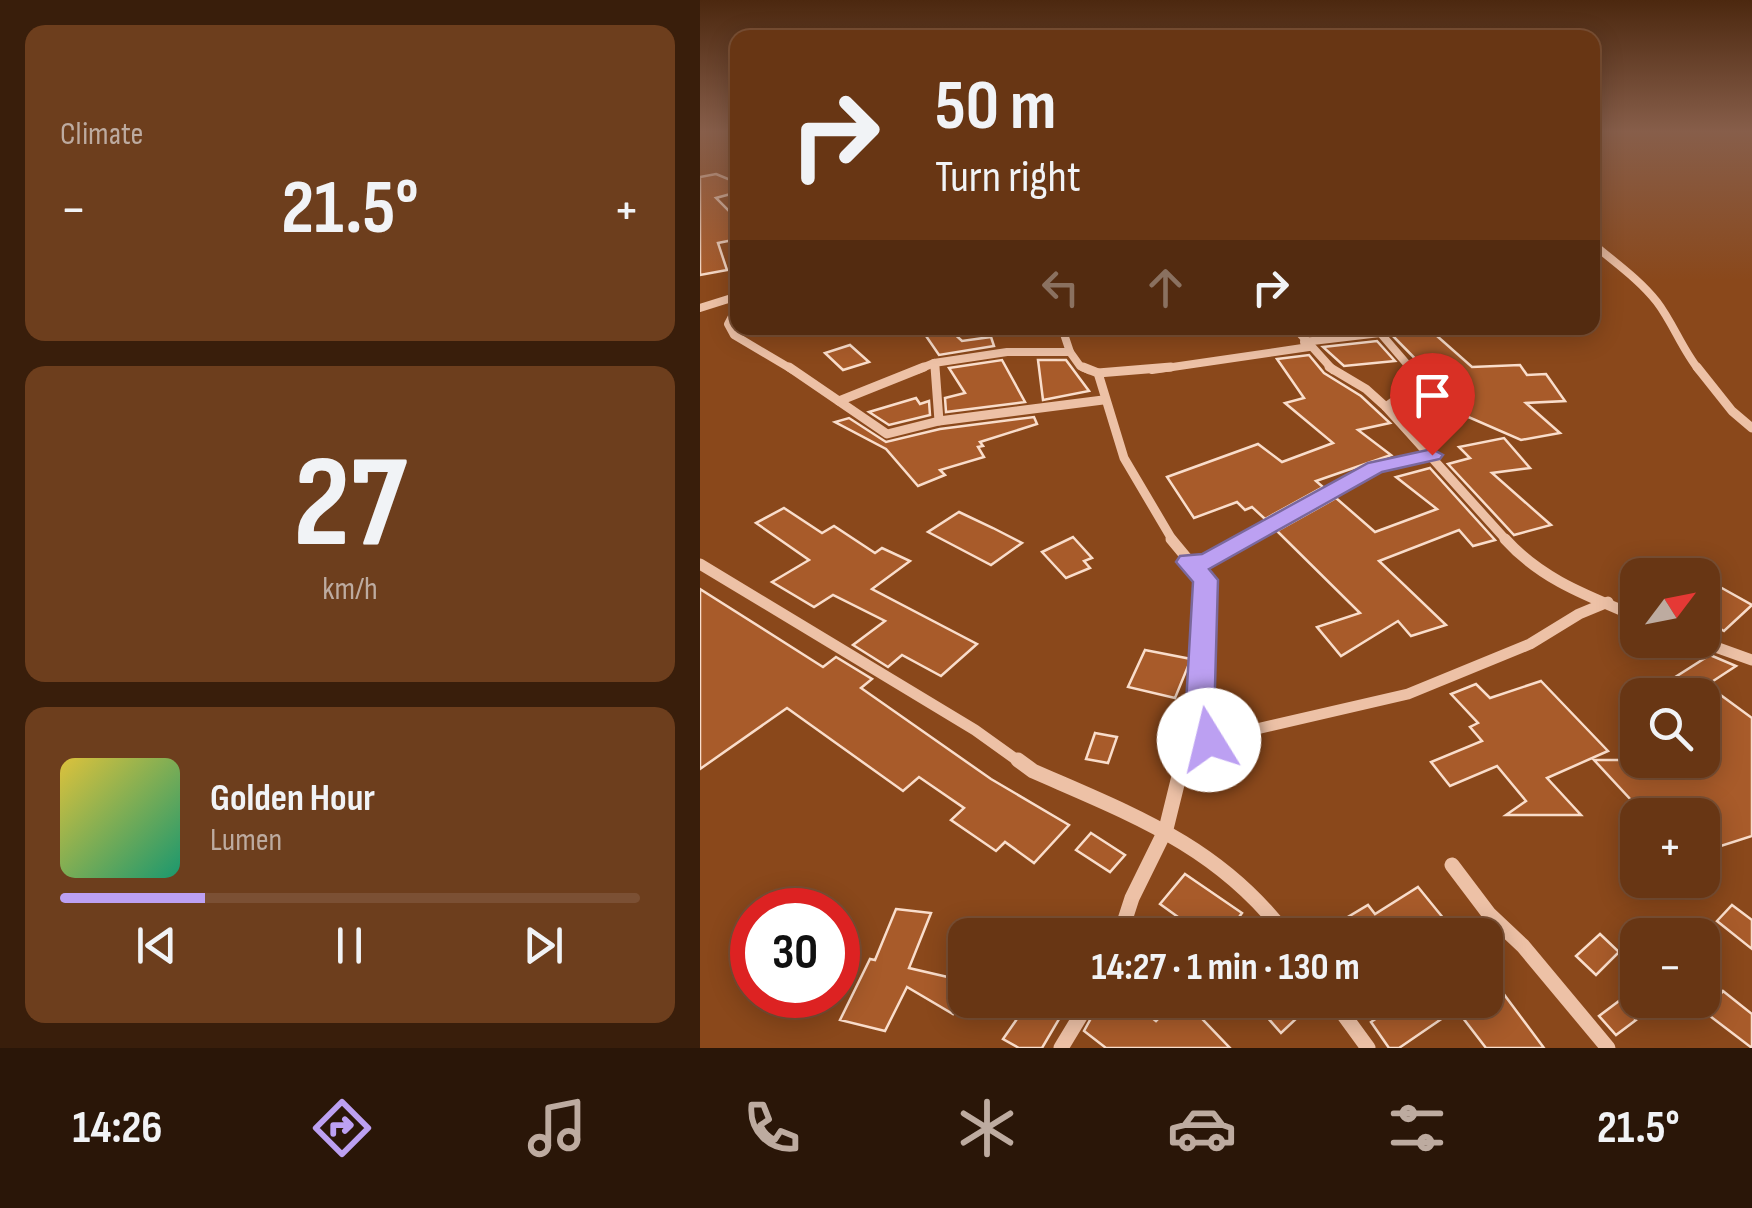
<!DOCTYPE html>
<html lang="en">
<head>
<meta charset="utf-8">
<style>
  :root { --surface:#683614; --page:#6d3e1d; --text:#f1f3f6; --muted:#bdaba0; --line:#7b5034; --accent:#bca0f2 }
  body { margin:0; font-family:"Sofia Sans Condensed",sans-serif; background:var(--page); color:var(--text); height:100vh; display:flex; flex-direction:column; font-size:38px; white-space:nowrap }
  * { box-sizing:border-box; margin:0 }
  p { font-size:32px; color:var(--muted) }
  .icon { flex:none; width:55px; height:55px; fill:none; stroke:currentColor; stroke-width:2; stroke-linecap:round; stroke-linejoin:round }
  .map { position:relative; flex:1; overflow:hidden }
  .sheet { display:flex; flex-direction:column; gap:25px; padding:25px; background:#391e0b; width:700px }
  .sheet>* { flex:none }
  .banner { position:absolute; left:30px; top:30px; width:870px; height:305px; border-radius:20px; box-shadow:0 5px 25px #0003,0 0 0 2px var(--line); background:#683614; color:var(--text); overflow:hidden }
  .needle { width:65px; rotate:58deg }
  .controls { position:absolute; left:920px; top:558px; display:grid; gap:20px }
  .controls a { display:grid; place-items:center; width:100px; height:100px; border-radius:20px; background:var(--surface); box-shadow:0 5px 25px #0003,0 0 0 2px var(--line); font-size:50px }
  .speed { position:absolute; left:30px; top:888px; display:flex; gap:20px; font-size:50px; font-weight:700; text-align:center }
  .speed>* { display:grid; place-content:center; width:130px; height:130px; border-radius:50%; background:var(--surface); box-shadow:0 5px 25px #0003,0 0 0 2px var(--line); line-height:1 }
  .speed .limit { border:15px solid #d22; background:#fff; color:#111 }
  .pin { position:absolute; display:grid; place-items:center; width:85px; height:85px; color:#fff; margin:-102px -42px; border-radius:50% 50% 50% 0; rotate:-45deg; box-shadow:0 0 10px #0007 }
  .pin .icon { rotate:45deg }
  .me { position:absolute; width:110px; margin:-55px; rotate:351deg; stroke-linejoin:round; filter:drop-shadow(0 0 8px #0008) }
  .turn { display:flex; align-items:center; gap:35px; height:210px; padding:0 40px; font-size:45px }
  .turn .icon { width:130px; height:130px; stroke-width:2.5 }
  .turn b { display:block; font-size:70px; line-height:85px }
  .lanes { display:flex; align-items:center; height:95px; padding:0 40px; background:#0003; justify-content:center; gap:50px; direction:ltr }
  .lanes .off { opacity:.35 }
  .big { font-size:75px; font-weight:700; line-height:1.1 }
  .sheet .card { flex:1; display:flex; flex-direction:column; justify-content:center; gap:15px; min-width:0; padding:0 35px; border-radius:20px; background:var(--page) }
  .sheet .dial { align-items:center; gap:0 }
  .dial b { font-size:130px; line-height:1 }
  .song { display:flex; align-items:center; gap:30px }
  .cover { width:120px; height:120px; border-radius:15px; background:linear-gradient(135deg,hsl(50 70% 55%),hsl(160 70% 35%)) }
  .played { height:10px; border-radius:5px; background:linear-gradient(90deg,var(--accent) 25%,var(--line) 25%) }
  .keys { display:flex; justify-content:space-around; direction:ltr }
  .heat { display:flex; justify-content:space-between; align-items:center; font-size:55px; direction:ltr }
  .trip { position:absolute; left:248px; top:918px; width:555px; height:100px; border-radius:20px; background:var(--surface); box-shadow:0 5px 25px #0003,0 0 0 2px var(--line); font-weight:700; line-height:100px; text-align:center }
  .tabs { display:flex; height:160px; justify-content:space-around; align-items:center; background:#2a1608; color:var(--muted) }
  .tabs .icon { width:70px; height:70px }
  .tabs .selected { color:var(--accent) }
  .tabs b { font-size:45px; color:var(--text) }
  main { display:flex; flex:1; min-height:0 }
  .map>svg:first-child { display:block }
</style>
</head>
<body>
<main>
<section class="sheet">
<div class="card"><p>Climate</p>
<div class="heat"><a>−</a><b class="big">21.5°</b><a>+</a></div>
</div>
<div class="card dial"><b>27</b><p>km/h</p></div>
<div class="card">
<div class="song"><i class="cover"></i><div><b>Golden Hour</b><p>Lumen</p></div></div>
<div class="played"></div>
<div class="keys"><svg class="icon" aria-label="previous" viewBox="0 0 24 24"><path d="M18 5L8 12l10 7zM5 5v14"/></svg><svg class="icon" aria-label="pause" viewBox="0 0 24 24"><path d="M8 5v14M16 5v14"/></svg><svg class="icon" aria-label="next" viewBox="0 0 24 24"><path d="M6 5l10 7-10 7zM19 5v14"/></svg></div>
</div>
</section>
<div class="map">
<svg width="1052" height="1048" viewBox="0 0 1052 1048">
  <rect width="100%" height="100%" fill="#8a481b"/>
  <g fill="#a85b2a" stroke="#f9ddcb" stroke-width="2.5">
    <polygon points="16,174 38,183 38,192 16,198 38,220 38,239 18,243 27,270 0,275 0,177"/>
    <polygon points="685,328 728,328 772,367 820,365 827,375 846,374 865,401 826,403 860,433 821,440 750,409 742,386"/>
    <polygon points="249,329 262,341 291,337 294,346 239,355 226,336"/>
    <polygon points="677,341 695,361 644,366 623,347"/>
    <polygon points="150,345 169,362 143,370 125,353"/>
    <polygon points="609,355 624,373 661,396 690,423 658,430 691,455 616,481 623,487 565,519 552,507 545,510 537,502 494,518 467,477 558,444 582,462 633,443 585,403 604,398 577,359"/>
    <polygon points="302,360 325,402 246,412 245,398 265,393 249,368"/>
    <polygon points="338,360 366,360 389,391 343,400"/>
    <polygon points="216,398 220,404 229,401 230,415 189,425 169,412"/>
    <polygon points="334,417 337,424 280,442 283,446 278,447 284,457 240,470 245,475 218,486 186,449 135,422 149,418 186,442 240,429"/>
    <polygon points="804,438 830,468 792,473 851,525 814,535 748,464 770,458 759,447"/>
    <polygon points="730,468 795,540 773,546 759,530 679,561 746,625 711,636 698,621 641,656 617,627 660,613 577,531 636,498 675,532 737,509 696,477"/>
    <polygon points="84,508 122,533 134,526 175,553 182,548 210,561 172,589 277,644 241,676 202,655 188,667 153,645 185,621 133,595 114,607 72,582 109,560 56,523"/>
    <polygon points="259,512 293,528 322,543 291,565 228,532"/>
    <polygon points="373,537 392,558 384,561 390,568 366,578 342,552"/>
    <polygon points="1020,587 1052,605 1024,631 1002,618 1002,600"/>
    <polygon points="0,589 123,667 136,657 172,679 161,688 291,779 369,825 334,863 305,842 296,851 251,820 264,808 219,777 203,791 87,708 0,769"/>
    <polygon points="445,650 491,659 475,698 428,687"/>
    <polygon points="1010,655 1036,666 1007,685 1052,718 1052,836 1002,852 1002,815 945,815 894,760 1002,760 1002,689 992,695 947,695"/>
    <polygon points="841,681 908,751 847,778 881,815 806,815 826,801 797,766 750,786 731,762 782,741 770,727 778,723 751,694 776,684 790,698"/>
    <polygon points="395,733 417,737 408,763 386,759"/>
    <polygon points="391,833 425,855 410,872 376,850"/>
    <polygon points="485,874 542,913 526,935 503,935 460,904"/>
    <polygon points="718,887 757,935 642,935 650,930 643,920 668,905 675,914"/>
    <polygon points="1032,905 1052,920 1052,949 1017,921"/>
    <polygon points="196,909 231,913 209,968 265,981 265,996 253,1014 207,987 185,1031 140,1020 170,959 175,960"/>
    <polygon points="900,934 919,952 896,975 876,956"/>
    <polygon points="800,989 844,1048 786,1048 756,1009 699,1048 689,1048 671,1022 704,1000 785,1000"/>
    <polygon points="1023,991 1052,1014 1052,1048 1006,1013"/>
    <polygon points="289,1000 377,1000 366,1018 362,1014 342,1048 319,1048 303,1039 319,1016"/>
    <polygon points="401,1000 429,1000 456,1021 477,1000 484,1000 530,1048 406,1048 384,1031"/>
    <polygon points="552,1000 616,1000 581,1033"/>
    <polygon points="919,1001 936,1020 916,1035 899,1016"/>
  </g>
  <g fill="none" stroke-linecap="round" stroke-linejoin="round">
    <g stroke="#edc1a6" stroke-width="8">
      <path d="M892,243c22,19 47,36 65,59 16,21 25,47 42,68"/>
      <polyline points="38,305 28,324 34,335 93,370"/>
      <polyline points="0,308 38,296"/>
      <polyline points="595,328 633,370"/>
      <polyline points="676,328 712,370"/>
      <polyline points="604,342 680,333"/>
      <polyline points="370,352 380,366 389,370"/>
      <polyline points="217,370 234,363"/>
      <polyline points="235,370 234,363 307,352 370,352 362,328"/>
      <polyline points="452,370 609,347"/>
    </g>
    <g stroke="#edc1a6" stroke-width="9">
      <polyline points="89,367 187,434 239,421 235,367"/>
      <polyline points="383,367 398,373 424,458 473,541"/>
      <polyline points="629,367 666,389 686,407"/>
      <polyline points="710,367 718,384 686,407 807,541"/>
      <polyline points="997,367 1032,411 1052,428"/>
      <polyline points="398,373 471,367"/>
      <polyline points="139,401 224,367"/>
      <polyline points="239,421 403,400"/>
      <polyline points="543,541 675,467 732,455"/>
    </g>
    <g stroke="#edc1a6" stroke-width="11">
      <polyline points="471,539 505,580 500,722 509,740"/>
      <path d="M805,539c37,41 83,57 133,78"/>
      <polyline points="489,561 506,562 547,539"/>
      <polyline points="0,564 275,730 321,763"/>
      <polyline points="996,640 1052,660"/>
      <polyline points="483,763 509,740 708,694 830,644 879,614 908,602"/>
    </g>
    <g stroke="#edc1a6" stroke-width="15">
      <path d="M318,760l15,11c98,43 186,75 253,164"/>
      <polyline points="752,865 789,914 823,946 908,1048"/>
      <polyline points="420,935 432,898 466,829 483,760"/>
      <polyline points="633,1000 668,1048"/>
      <polyline points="361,1048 390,1000"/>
    </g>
  </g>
  <linearGradient id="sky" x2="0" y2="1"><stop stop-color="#4c280f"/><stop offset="0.47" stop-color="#875e4a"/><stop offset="1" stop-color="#875e4a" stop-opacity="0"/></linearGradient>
  <rect width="1052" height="280" fill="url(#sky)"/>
  <polygon fill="#bca0f2" stroke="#7a689d" stroke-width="2.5" points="732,449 743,455 740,459 682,472 509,569 518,580 514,722 524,740 519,749 509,752 499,749 485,722 493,582 476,562 480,556 502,554 668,463"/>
</svg>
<div class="controls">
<a><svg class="needle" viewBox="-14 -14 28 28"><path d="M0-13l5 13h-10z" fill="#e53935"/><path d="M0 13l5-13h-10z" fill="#bdaba0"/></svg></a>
<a><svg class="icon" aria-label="search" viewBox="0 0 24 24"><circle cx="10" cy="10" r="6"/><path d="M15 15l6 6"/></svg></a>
<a>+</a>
<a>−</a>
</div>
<div class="speed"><div class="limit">30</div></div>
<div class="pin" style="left:732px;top:455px;background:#d93025"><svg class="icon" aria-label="arrive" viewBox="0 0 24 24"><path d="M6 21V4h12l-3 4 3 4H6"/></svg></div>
<svg class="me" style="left:509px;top:740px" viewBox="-20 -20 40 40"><circle r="19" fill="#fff"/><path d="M0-13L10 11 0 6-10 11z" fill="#bca0f2"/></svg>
<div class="trip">14:27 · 1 min · 130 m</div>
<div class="banner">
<div class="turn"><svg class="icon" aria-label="right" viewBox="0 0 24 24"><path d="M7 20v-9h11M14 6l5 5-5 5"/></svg><div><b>50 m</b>Turn right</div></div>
<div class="lanes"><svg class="icon off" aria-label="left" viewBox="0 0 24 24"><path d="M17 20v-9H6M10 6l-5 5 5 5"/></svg><svg class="icon off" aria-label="ahead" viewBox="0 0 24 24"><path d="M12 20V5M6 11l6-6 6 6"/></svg><svg class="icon" aria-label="right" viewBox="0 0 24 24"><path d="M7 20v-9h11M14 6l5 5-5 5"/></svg></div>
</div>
</div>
</main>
<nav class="tabs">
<b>14:26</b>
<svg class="icon selected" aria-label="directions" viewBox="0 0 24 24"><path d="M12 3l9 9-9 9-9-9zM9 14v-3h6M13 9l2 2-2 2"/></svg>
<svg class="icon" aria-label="music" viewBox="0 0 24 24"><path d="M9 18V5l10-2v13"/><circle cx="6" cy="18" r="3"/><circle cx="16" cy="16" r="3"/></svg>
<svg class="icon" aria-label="phone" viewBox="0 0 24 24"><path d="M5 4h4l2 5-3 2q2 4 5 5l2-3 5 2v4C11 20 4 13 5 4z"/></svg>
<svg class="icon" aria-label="climate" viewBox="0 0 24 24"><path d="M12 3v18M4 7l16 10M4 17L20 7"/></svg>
<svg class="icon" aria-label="car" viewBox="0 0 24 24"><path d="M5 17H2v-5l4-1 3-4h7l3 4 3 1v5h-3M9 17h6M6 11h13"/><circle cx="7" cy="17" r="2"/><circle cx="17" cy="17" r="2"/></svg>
<svg class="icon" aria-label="filters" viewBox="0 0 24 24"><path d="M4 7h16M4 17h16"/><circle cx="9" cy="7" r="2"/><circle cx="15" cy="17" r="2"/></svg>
<b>21.5°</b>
</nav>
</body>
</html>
